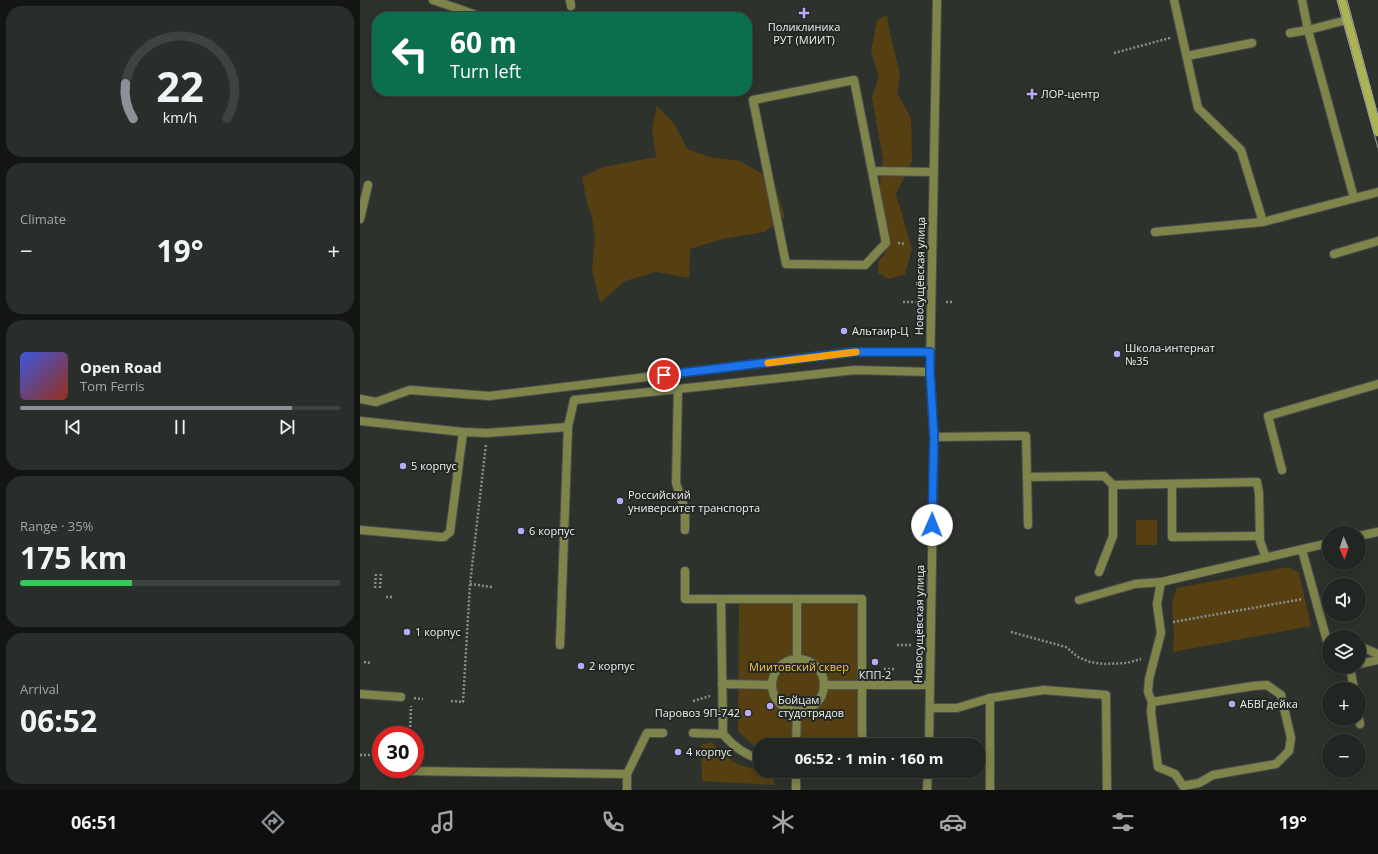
<!DOCTYPE html>
<html lang="en">
<head>
<meta charset="utf-8">
<style>
  :root { --surface:#222622; --page:#2a2e2a; --text:#f1f3f6; --muted:#a2a5a5; --line:#3f4340; --accent:#8c9099 }
  body { margin:0; font-family:"Open Sans",sans-serif; background:var(--page); color:var(--text); height:100vh; display:flex; flex-direction:column; font-size:15px; white-space:nowrap }
  * { box-sizing:border-box; margin:0 }
  p { font-size:13px; color:var(--muted) }
  .icon { flex:none; width:22px; height:22px; fill:none; stroke:currentColor; stroke-width:2; stroke-linecap:round; stroke-linejoin:round }
  .map { position:relative; flex:1; overflow:hidden }
  .drawer { display:flex; flex-direction:column; gap:6px; padding:6px; background:#131513; width:360px }
  .drawer>* { flex:none }
  .banner { position:absolute; left:12px; top:12px; width:380px; height:84px; border-radius:16px; box-shadow:0 2px 10px #0003,0 0 0 1px var(--line); background:#0b6e4f; color:#fff; overflow:hidden }
  .needle { width:26px; rotate:178deg }
  .buttons { position:absolute; left:962px; top:526px; display:grid; gap:8px }
  .buttons a { display:grid; place-items:center; width:44px; height:44px; border-radius:50%; background:var(--surface); box-shadow:0 2px 10px #0003,0 0 0 1px var(--line); font-size:20px }
  .speed { position:absolute; left:12px; top:726px; display:flex; gap:8px; font-size:20px; font-weight:700; text-align:center }
  .speed>* { display:grid; place-content:center; width:52px; height:52px; border-radius:50%; background:var(--surface); box-shadow:0 2px 10px #0003,0 0 0 1px var(--line); line-height:1 }
  .speed .limit { border:6px solid #d22; background:#fff; color:#111 }
  .pin { position:absolute; display:grid; place-items:center; width:34px; height:34px; color:#fff; margin:-17px; border:2px solid #fff; border-radius:50%; box-shadow:0 1px 4px #0007 }
  .me { position:absolute; width:44px; margin:-22px; rotate:1deg; stroke-linejoin:round; filter:drop-shadow(0 0 3px #0008) }
  .turn { display:flex; align-items:center; gap:14px; height:84px; padding:0 12px; font-size:18px }
  .turn .icon { width:52px; height:52px; stroke-width:2.5 }
  .turn b { display:block; font-size:28px; line-height:34px }
  .big { font-size:30px; font-weight:700; line-height:1.1 }
  .drawer .card { flex:1; display:flex; flex-direction:column; justify-content:center; gap:6px; min-width:0; padding:0 14px; border-radius:16px; background:var(--page) }
  .drawer .dial { align-items:center; gap:0 }
  .dial svg { height:104px; overflow:visible; fill:none; stroke:var(--line); stroke-width:7; stroke-linecap:round; text-anchor:middle }
  .dial text { fill:var(--text); stroke:none }
  .song { display:flex; align-items:center; gap:12px }
  .cover { width:48px; height:48px; border-radius:6px; background:linear-gradient(135deg,hsl(230 70% 55%),hsl(10 70% 35%)) }
  .played { height:4px; border-radius:2px; background:linear-gradient(90deg,var(--accent) 85%,var(--line) 85%) }
  .keys { display:flex; justify-content:space-around; direction:ltr }
  .heat { display:flex; justify-content:space-between; align-items:center; font-size:22px; direction:ltr }
  .charge { height:6px; border-radius:3px; background:linear-gradient(90deg,#34c759 35%,var(--line) 0) }
  .trip { position:absolute; left:393px; top:738px; width:232px; height:40px; border-radius:16px; background:var(--surface); box-shadow:0 2px 10px #0003,0 0 0 1px var(--line); font-weight:700; line-height:40px; text-align:center }
  .dock { display:flex; height:64px; justify-content:space-around; align-items:center; background:#0e0f0e; color:var(--muted) }
  .dock .icon { width:28px; height:28px }
  .dock .on { color:var(--accent) }
  .dock b { font-size:18px; color:var(--text) }
  main { display:flex; flex:1; min-height:0 }
  .map>svg:first-child { display:block }
</style>
</head>
<body>
<main>
<section class="drawer">
<div class="card dial"><svg viewBox="0 0 100 80">
<path d="M14 69A42 42 0 1 1 86 69"/>
<path d="M14 69A42 42 0 0 1 8 42" stroke="#8c9099"/>
<text x="50" y="56" font-size="32" font-weight="700">22</text>
<text x="50" y="72" font-size="11">km/h</text>
</svg></div>
<div class="card"><p>Climate</p>
<div class="heat"><a>−</a><b class="big">19°</b><a>+</a></div>
</div>
<div class="card">
<div class="song"><i class="cover"></i><div><b>Open Road</b><p>Tom Ferris</p></div></div>
<div class="played"></div>
<div class="keys"><svg class="icon" aria-label="previous" viewBox="0 0 24 24"><path d="M18 5L8 12l10 7zM5 5v14"/></svg><svg class="icon" aria-label="pause" viewBox="0 0 24 24"><path d="M8 5v14M16 5v14"/></svg><svg class="icon" aria-label="next" viewBox="0 0 24 24"><path d="M6 5l10 7-10 7zM19 5v14"/></svg></div>
</div>
<div class="card"><p>Range · 35%</p><b class="big">175 km</b><div class="charge"></div></div>
<div class="card"><p>Arrival</p><b class="big">06:52</b></div>
</section>
<div class="map">
<svg width="1018" height="790" viewBox="0 0 1018 790">
  <rect width="100%" height="100%" fill="#2e322d"/>
  <g fill="#564011">
    <polygon points="527,15 529,29 540,75 537,93 551,118 552,161 536,194 552,249 545,274 529,279 518,273 518,262 525,254 528,239 519,191 523,160 512,97 519,77 511,52 517,20"/>
    <polygon points="297,106 315,125 327,149 349,157 380,161 413,180 425,217 404,232 362,239 330,249 329,278 296,272 265,281 240,303 232,270 235,239 232,216 227,203 222,177 243,167 296,157 292,129"/>
    <rect x="776" y="520" width="21" height="25"/>
    <polygon points="929,567 939,573 951,626 813,652 814,635 812,604 817,588"/>
    <polygon points="379,603 500,603 499,745 400,745 400,749 397,749 378,731"/>
    <path d="M351,742c17,17 25,25 49,27v2h13l1,14 -72,-4 -1,-36z"/>
  </g>
  <g fill="none" stroke-linecap="round" stroke-linejoin="round">
    <g stroke="#4d504c" stroke-width="10">
      <g id="lane">
        <polyline points="73,0 122,17"/>
        <polyline points="210,0 211,6"/>
        <polyline points="814,0 838,108 881,150 903,222"/>
        <polyline points="942,0 948,30 994,198"/>
        <polyline points="930,33 948,30 987,20"/>
        <polyline points="827,56 892,43"/>
        <polyline points="512,171 526,243 505,265 426,264 393,100 494,80 512,171 573,172"/>
        <polyline points="0,219 8,185"/>
        <polyline points="795,232 903,222 1018,192"/>
        <polyline points="974,254 1018,241"/>
        <polyline points="318,389 495,370 570,372"/>
        <polyline points="0,399 16,402 50,390 129,396 494,352 570,352"/>
        <polyline points="0,421 103,432 127,433 208,427 200,645"/>
        <polyline points="208,427 214,400 318,389 316,483 325,510 325,530"/>
        <polyline points="574,437 666,436 667,477"/>
        <polyline points="922,470 908,416 1018,384"/>
        <polyline points="812,484 812,537 900,536"/>
        <polyline points="668,525 667,477 744,476 753,485"/>
        <polyline points="0,530 80,537 84,537 90,532 103,432"/>
        <polyline points="999,536 1018,532"/>
        <polyline points="942,550 967,641 969,641"/>
        <polyline points="325,571 325,599 502,599 502,745"/>
        <polyline points="739,572 753,536 753,485 897,482 899,493 900,541 906,558"/>
        <path d="M361,599l2,135c10,12 22,21 37,25"/>
        <polyline points="437,599 437,659"/>
        <polyline points="719,600 775,584 801,582"/>
        <polyline points="999,646 1018,654"/>
        <circle cx="438" cy="685" r="26"/>
        <polyline points="999,664 1018,660"/>
        <polyline points="990,667 994,689"/>
        <polyline points="362,684 412,685"/>
        <polyline points="465,685 569,685"/>
        <polyline points="0,694 41,697"/>
        <polyline points="792,702 893,686 907,685 921,695 931,738 929,751 916,764 853,775 839,783 823,786 815,774 798,767 791,712 792,702 788,692 789,679 801,633 797,604 801,582 969,543"/>
        <polyline points="570,708 597,708 630,698 684,690 746,695 747,790"/>
        <polyline points="999,719 1000,724"/>
        <polyline points="333,733 363,734"/>
        <polyline points="436,745 437,711"/>
        <polyline points="49,769 49,771 267,774 287,733 303,733"/>
        <polyline points="436,789 436,771"/>
        <polyline points="267,790 267,774"/>
        <polyline points="630,790 630,698"/>
      </g>
    </g>
    <g stroke="#4d504c" stroke-width="10">
      <g id="street">
        <polyline points="569,745 574,437 570,372 577,0"/>
        <polyline points="567,790 568,771"/>
      </g>
    </g>
    <g stroke="#4d504c" stroke-width="10">
      <polyline id="secondary" points="982,0 1018,132"/>
    </g>
    <g stroke="#8a8e8a" stroke-width="2.5" stroke-dasharray="2 2" stroke-linecap="butt">
      <polyline points="754,53 810,38"/>
      <polyline points="538,243 545,244"/>
      <polyline points="543,302 558,302"/>
      <polyline points="586,302 594,302"/>
      <polyline points="110,584 132,587"/>
      <polyline points="15,588 16,573"/>
      <polyline points="20,588 21,573"/>
      <polyline points="26,597 32,597"/>
      <polyline points="813,622 943,599"/>
      <polyline points="651,632 706,647 718,657 730,662 744,664 767,663 781,659"/>
      <polyline points="537,645 552,645"/>
      <polyline points="4,662 11,663"/>
      <polyline points="524,669 536,669"/>
      <polyline points="54,698 63,699"/>
      <polyline points="91,701 103,702 110,584 126,444"/>
      <polyline points="333,701 350,696"/>
      <polyline points="50,735 51,706"/>
      <polyline points="0,755 21,755"/>
    </g>
    <use href="#lane" stroke="#7f844b" stroke-width="8"/>
    <use href="#street" stroke="#7f844b" stroke-width="8"/>
    <use href="#secondary" stroke="#acb353" stroke-width="8"/>
    <g stroke="#a4a7a4" stroke-width="1">
      <polyline points="977,0 1018,148"/>
      <polyline points="987,0 1018,116"/>
    </g>
  </g>
  <g fill="none" stroke-linecap="round" stroke-linejoin="round">
    <g stroke="#114b97" stroke-width="10">
      <polyline id="route" points="304,375 494,352 570,352 570,372 574,437 572,525"/>
    </g>
    <use href="#route" stroke="#1a73e8" stroke-width="7"/>
    <polyline stroke="#f59e0b" stroke-width="7" points="408,363 496,352"/>
  </g>
  <g fill="#b9abf7" stroke="#242824" stroke-width="1.5">
    <path d="M442 7h4v4h4v4h-4v4h-4v-4h-4v-4h4z"/>
    <path d="M670 88h4v4h4v4h-4v4h-4v-4h-4v-4h4z"/>
    <circle cx="484" cy="331" r="4"/>
    <circle cx="757" cy="354" r="4"/>
    <circle cx="43" cy="466" r="4"/>
    <circle cx="260" cy="501" r="4"/>
    <circle cx="161" cy="531" r="4"/>
    <circle cx="47" cy="632" r="4"/>
    <circle cx="515" cy="662" r="4"/>
    <circle cx="221" cy="666" r="4"/>
    <circle cx="872" cy="704" r="4"/>
    <circle cx="410" cy="706" r="4"/>
    <circle cx="388" cy="713" r="4"/>
    <circle cx="318" cy="752" r="4"/>
  </g>
  <g text-anchor="middle" stroke-width="4" stroke-linejoin="round" paint-order="stroke">
    <g font-size="11" fill="#edf0ed" stroke="#242824" text-anchor="start">
      <text x="444" y="31" text-anchor="middle">Поликлиника<tspan x="444" dy="13">РУТ (МИИТ)</tspan></text>
      <text x="681" y="98">ЛОР-центр</text>
      <text x="492" y="335">Альтаир-Ц</text>
      <text x="765" y="352">Школа-интернат<tspan x="765" dy="13">№35</tspan></text>
      <text x="51" y="470">5 корпус</text>
      <text x="268" y="499">Российский<tspan x="268" dy="13">университет транспорта</tspan></text>
      <text x="169" y="535">6 корпус</text>
      <text x="55" y="636">1 корпус</text>
      <text x="229" y="670">2 корпус</text>
      <text x="515" y="679" text-anchor="middle">КПП-2</text>
      <text x="418" y="704">Бойцам<tspan x="418" dy="13">студотрядов</tspan></text>
      <text x="880" y="708">АБВГдейка</text>
      <text x="380" y="717" text-anchor="end">Паровоз 9П-742</text>
      <text x="326" y="756">4 корпус</text>
    </g>
    <g font-size="11" fill="#edf0ed" stroke="#242824">
      <text transform="translate(560 276) rotate(-89)" y="4">Новосущёвская улица</text>
      <text transform="translate(559 624) rotate(-89)" y="4">Новосущёвская улица</text>
    </g>
    <g font-size="11" fill="#fdc54e" stroke="#242824">
      <text x="439" y="671">Миитовский сквер</text>
    </g>
  </g>
</svg>
<div class="buttons">
<a><svg class="needle" viewBox="-14 -14 28 28"><path d="M0-13l5 13h-10z" fill="#e53935"/><path d="M0 13l5-13h-10z" fill="#a2a5a5"/></svg></a>
<a><svg class="icon" aria-label="sound" viewBox="0 0 24 24"><path d="M4 9h4l5-4v14l-5-4H4zM17 9q2 3 0 6"/></svg></a>
<a><svg class="icon" aria-label="layers" viewBox="0 0 24 24"><path d="M12 4l9 5-9 5-9-5zM3 14l9 5 9-5"/></svg></a>
<a>+</a>
<a>−</a>
</div>
<div class="speed"><div class="limit">30</div></div>
<div class="pin" style="left:304px;top:375px;background:#d93025"><svg class="icon" aria-label="arrive" viewBox="0 0 24 24"><path d="M6 21V4h12l-3 4 3 4H6"/></svg></div>
<svg class="me" style="left:572px;top:525px" viewBox="-20 -20 40 40"><circle r="19" fill="#fff"/><path d="M0-13L10 11 0 6-10 11z" fill="#1a73e8"/></svg>
<div class="trip">06:52 · 1 min · 160 m</div>
<div class="banner">
<div class="turn"><svg class="icon" aria-label="left" viewBox="0 0 24 24"><path d="M17 20v-9H6M10 6l-5 5 5 5"/></svg><div><b>60 m</b>Turn left</div></div>
</div>
</div>
</main>
<nav class="dock">
<b>06:51</b>
<svg class="icon on" aria-label="directions" viewBox="0 0 24 24"><path d="M12 3l9 9-9 9-9-9zM9 14v-3h6M13 9l2 2-2 2"/></svg>
<svg class="icon" aria-label="music" viewBox="0 0 24 24"><path d="M9 18V5l10-2v13"/><circle cx="6" cy="18" r="3"/><circle cx="16" cy="16" r="3"/></svg>
<svg class="icon" aria-label="phone" viewBox="0 0 24 24"><path d="M5 4h4l2 5-3 2q2 4 5 5l2-3 5 2v4C11 20 4 13 5 4z"/></svg>
<svg class="icon" aria-label="climate" viewBox="0 0 24 24"><path d="M12 3v18M4 7l16 10M4 17L20 7"/></svg>
<svg class="icon" aria-label="car" viewBox="0 0 24 24"><path d="M5 17H2v-5l4-1 3-4h7l3 4 3 1v5h-3M9 17h6M6 11h13"/><circle cx="7" cy="17" r="2"/><circle cx="17" cy="17" r="2"/></svg>
<svg class="icon" aria-label="filters" viewBox="0 0 24 24"><path d="M4 7h16M4 17h16"/><circle cx="9" cy="7" r="2"/><circle cx="15" cy="17" r="2"/></svg>
<b>19°</b>
</nav>
</body>
</html>
